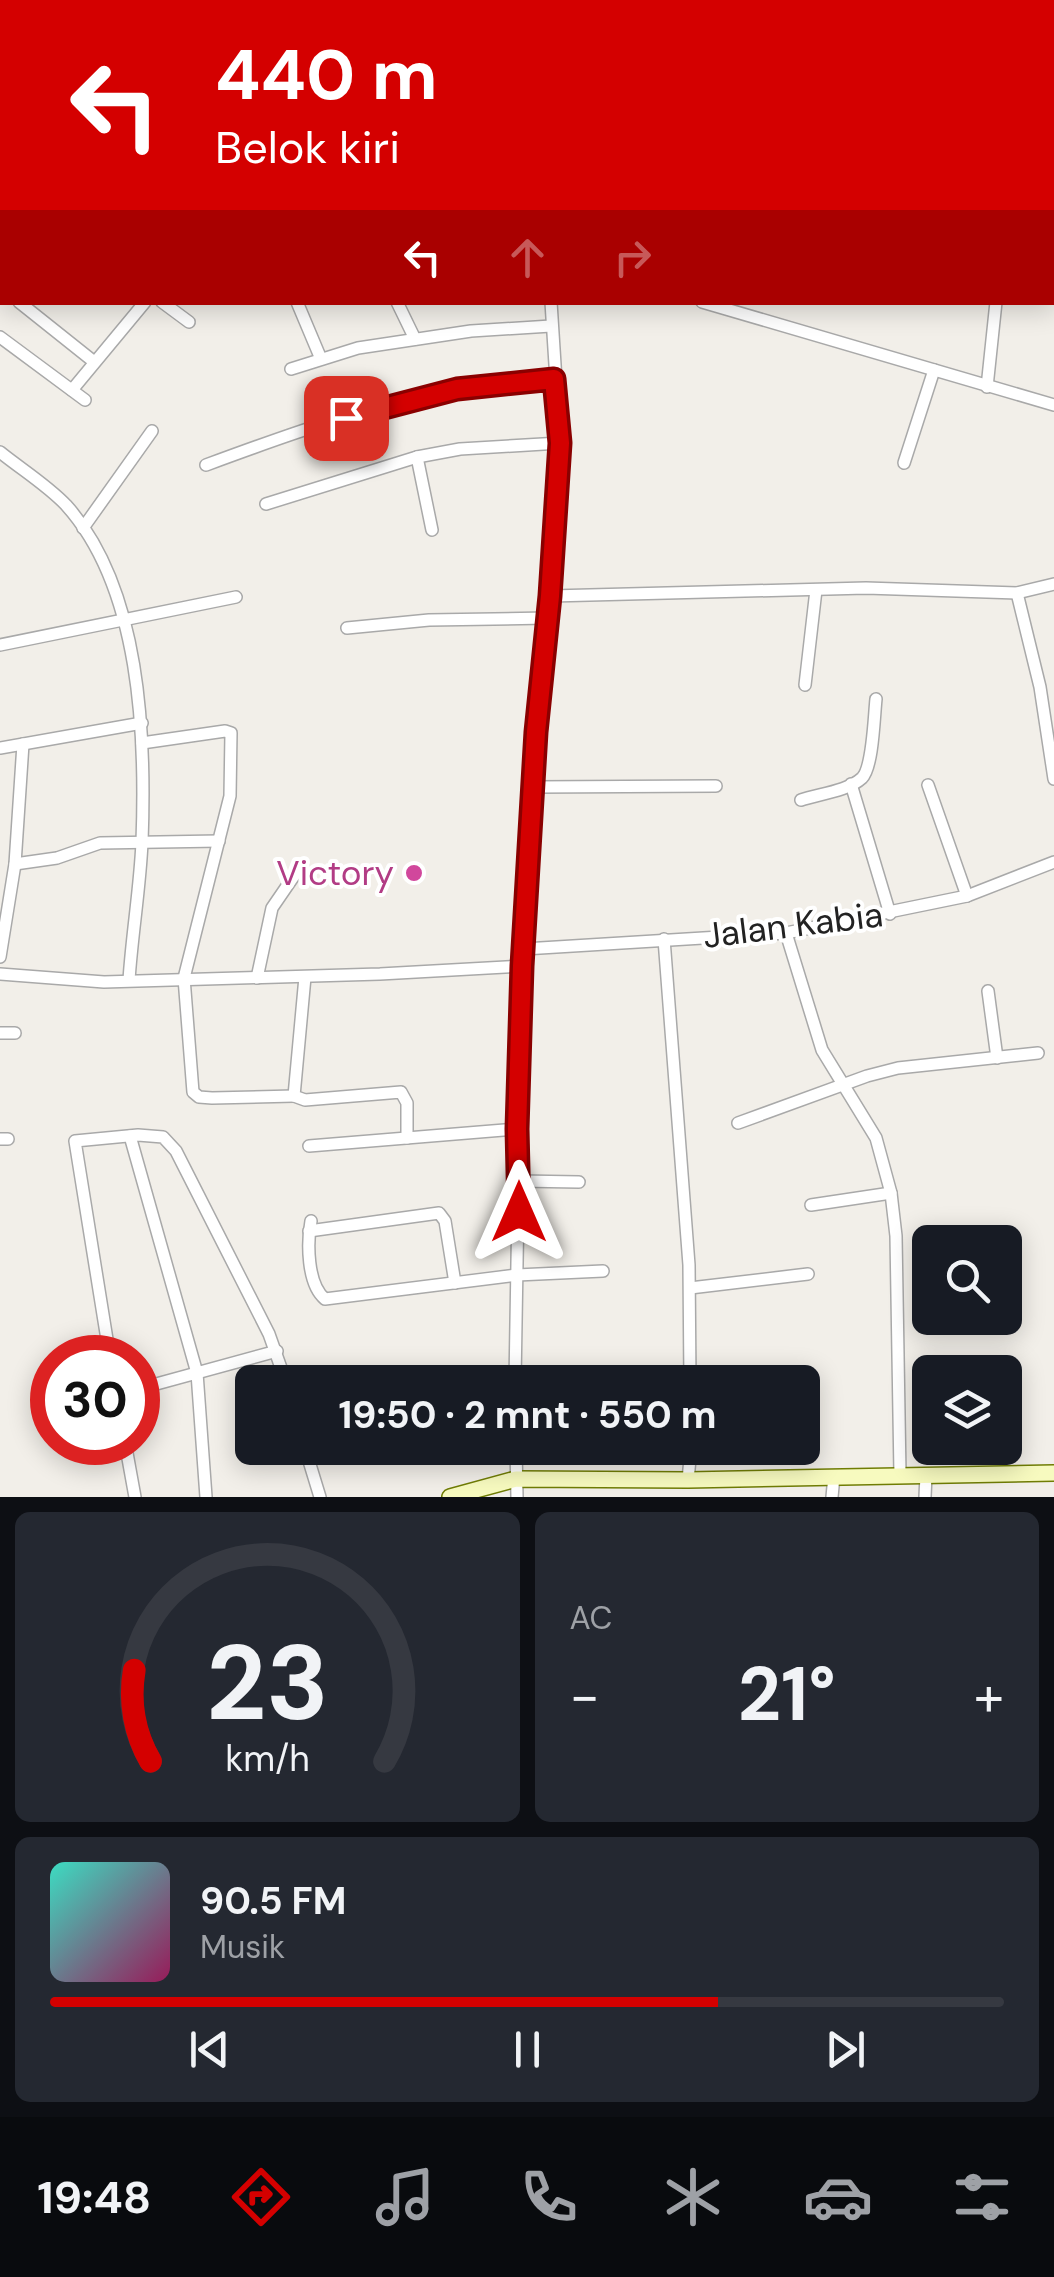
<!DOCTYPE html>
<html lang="id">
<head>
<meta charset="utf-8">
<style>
  :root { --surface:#171b24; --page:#242831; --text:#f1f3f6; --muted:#9ea1a6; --line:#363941; --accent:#d40000 }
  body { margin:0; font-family:"DM Sans",sans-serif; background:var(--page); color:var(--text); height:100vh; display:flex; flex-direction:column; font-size:38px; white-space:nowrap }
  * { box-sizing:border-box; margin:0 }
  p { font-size:32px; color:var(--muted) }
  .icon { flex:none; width:55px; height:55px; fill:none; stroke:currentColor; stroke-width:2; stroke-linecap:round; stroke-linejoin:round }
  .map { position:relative; height:1497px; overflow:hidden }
  .sheet { display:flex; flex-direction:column; gap:15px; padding:15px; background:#0d0f14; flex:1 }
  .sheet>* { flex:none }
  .guide { position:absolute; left:0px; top:0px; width:1055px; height:305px; box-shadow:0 5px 25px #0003; background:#d40000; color:#fff; overflow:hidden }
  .tools { position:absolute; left:912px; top:1225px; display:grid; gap:20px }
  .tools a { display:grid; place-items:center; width:110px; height:110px; border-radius:15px; background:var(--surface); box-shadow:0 5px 25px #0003; font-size:50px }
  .speed { position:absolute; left:30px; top:1335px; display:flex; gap:20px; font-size:50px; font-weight:700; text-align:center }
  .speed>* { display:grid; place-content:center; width:130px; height:130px; border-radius:50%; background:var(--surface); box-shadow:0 5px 25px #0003; line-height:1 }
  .speed .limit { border:15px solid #d22; background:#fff; color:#111 }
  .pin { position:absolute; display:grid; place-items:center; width:85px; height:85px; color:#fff; margin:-42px; border-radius:20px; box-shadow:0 5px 15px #0006 }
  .me { position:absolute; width:110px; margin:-55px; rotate:0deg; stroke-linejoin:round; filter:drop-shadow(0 0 8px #0008) }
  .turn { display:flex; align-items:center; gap:35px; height:210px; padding:0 50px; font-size:45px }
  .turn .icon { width:130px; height:130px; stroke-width:2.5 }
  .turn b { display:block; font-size:70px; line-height:85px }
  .lanes { display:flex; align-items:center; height:95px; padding:0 50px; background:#0003; justify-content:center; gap:50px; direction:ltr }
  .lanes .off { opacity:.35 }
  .big { font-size:75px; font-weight:700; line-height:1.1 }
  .sheet .tile { flex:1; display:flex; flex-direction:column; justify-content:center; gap:15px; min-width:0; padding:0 35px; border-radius:15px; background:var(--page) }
  .sheet .dial { align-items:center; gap:0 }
  .dial svg { height:260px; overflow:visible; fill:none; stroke:var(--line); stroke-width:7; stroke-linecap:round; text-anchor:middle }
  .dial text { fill:var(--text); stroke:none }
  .song { display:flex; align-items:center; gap:30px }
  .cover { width:120px; height:120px; border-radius:15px; background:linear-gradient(135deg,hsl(170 70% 55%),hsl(330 70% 35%)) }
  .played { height:10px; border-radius:5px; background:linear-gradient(90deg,var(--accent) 70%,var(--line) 70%) }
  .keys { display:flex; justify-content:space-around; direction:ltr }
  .heat { display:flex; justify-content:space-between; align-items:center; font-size:55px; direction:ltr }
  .sheet .tiles { flex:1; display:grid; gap:15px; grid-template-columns:1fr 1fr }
  .tile:last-child { grid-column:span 2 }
  .trip { position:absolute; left:235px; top:1365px; width:585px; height:100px; border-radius:15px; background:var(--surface); box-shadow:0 5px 25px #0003; font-weight:700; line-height:100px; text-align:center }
  .tabs { display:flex; height:160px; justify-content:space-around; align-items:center; background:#090b0e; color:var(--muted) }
  .tabs .icon { width:70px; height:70px }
  .tabs .on { color:var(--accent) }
  .tabs b { font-size:45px; color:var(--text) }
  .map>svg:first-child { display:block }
</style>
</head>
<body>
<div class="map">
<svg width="1054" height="1497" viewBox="0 0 1054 1497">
  <rect width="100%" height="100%" fill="#f2efe9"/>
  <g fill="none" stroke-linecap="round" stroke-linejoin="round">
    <g stroke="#a9a9a9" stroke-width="14">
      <g id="street">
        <polyline points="532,0 532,2"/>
        <polyline points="51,2 54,0"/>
        <polyline points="317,2 320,0"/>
        <polyline points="894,2 895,0"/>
        <polyline points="0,61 2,58"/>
        <polyline points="0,171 2,173"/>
        <polyline points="0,206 2,203"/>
        <polyline points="0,231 2,228"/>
        <polyline points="1052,276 1054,277"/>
        <polyline points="0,288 2,290"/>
        <polyline points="19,302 93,361"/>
        <polyline points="162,302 189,322"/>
        <polyline points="297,302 321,359"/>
        <polyline points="397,302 415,339"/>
        <polyline points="702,302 1054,405"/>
        <polyline points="0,337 85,400"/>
        <polyline points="291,369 358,348 471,331 551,326"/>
        <polyline points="987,387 996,302"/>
        <polyline points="72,390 145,302"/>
        <path d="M0,452c21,17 47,33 66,53 75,83 80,231 76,337 -2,46 -10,92 -13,138"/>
        <polyline points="417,457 432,530"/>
        <polyline points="904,463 934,370"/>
        <path d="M206,465c81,-30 164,-60 249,-75 33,-7 67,-8 100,-11"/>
        <polyline points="266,504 417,457 460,449 560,443"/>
        <polyline points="83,528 152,431"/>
        <polyline points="1017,593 1040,687 1054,779"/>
        <polyline points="551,596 866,588 1017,593 1054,584"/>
        <polyline points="347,628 429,620 547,618"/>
        <polyline points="0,645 236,597"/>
        <polyline points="805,685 816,590"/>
        <polyline points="142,743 225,731 231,733 230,796 184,978 193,1092 199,1097 212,1098 294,1096"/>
        <polyline points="0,748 142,723"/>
        <polyline points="851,784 890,914"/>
        <polyline points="928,785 967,896"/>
        <polyline points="535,787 716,786"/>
        <path d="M801,800c18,-6 47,-9 61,-22 11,-11 12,-61 14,-79"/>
        <polyline points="15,864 57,858 100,843 219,841"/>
        <polyline points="786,933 822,1050 876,1138 891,1193 896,1236 900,1474"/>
        <polyline points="664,939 689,1265 690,1382"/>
        <polyline points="524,949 786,933 967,896 1054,862"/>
        <polyline points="0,957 15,864 23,744"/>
        <polyline points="0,974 104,982 380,974 522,966"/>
        <polyline points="305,977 294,1096 305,1100 401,1092 407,1103 407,1138"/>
        <polyline points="257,978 272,908 296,873"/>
        <polyline points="988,991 997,1058"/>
        <polyline points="0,1033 15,1033"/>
        <polyline points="738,1123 867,1076 898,1068 1038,1053"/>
        <polyline points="130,1136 197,1373 206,1497"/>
        <polyline points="0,1139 8,1139"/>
        <polyline points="309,1146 517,1129"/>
        <polyline points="520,1181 579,1182"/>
        <polyline points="811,1205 891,1193"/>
        <path d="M311,1221c-4,22 -4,63 14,78l192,-24 86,-4"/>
        <polyline points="309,1231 439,1213 445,1221 455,1283"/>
        <polyline points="690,1288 808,1274"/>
        <polyline points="110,1358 75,1141 138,1135 163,1137 176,1151 269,1334 286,1382"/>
        <polyline points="515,1382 522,966 560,443 551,302"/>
        <polyline points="673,1382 690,1381"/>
        <polyline points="138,1389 277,1351"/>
        <polyline points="125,1442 135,1497"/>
        <polyline points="305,1448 320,1497"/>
        <polyline points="516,1448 517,1497"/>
        <polyline points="688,1480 691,1448"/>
        <polyline points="832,1497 834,1476"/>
        <polyline points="925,1497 926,1475"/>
      </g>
    </g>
    <g stroke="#707d05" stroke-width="18">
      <polyline id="secondary" points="450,1497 516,1479 688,1480 1054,1473"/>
    </g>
    <use href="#street" stroke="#fff" stroke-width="11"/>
    <use href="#secondary" stroke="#f7fabf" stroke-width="15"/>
  </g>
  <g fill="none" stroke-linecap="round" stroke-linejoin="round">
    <g stroke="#8a0000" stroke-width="25">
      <polyline id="route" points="346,418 457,389 554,379 560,443 550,596 536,732 522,966 517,1129 519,1212"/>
    </g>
    <use href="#route" stroke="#d40000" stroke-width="18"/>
  </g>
  <circle fill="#d1479c" stroke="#fff" stroke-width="4" cx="414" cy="873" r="10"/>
  <g text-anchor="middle" stroke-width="8" stroke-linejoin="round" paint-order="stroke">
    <g font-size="35" fill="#b23c85" stroke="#fff" text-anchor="end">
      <text x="394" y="885">Victory</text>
    </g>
    <g font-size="35" fill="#222" stroke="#fff">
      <text transform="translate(793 925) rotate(-7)" y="12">Jalan Kabia</text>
    </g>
  </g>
</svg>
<div class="tools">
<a><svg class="icon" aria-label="search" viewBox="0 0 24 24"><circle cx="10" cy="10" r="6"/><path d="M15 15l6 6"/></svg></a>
<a><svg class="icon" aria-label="layers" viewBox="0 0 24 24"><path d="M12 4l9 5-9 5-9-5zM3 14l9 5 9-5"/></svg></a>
</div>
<div class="speed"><div class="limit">30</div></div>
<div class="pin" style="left:346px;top:418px;background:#d93025"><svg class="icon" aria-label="arrive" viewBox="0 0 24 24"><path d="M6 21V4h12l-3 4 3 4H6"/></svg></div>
<svg class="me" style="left:519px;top:1212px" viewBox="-20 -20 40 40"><path d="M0-17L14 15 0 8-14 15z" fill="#d40000" stroke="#fff" stroke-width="4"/></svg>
<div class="trip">19:50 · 2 mnt · 550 m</div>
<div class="guide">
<div class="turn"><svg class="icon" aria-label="left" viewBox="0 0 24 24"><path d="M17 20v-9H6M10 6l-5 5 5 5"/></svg><div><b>440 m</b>Belok kiri</div></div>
<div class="lanes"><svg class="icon" aria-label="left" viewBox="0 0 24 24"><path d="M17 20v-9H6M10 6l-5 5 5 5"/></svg><svg class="icon off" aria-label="ahead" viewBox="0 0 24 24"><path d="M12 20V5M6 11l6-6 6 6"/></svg><svg class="icon off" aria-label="right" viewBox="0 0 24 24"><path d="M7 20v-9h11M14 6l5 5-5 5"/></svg></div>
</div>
</div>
<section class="sheet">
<div class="tiles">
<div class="tile dial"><svg viewBox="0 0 100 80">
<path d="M14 69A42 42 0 1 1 86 69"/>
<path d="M14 69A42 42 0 0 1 9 41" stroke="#d40000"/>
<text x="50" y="56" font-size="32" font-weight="700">23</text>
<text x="50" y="72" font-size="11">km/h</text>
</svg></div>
<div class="tile"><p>AC</p>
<div class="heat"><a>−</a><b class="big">21°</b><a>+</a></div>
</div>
<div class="tile">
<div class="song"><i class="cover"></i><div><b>90.5 FM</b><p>Musik</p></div></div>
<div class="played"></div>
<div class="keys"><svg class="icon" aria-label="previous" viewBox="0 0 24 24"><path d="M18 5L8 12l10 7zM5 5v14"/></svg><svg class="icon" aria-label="pause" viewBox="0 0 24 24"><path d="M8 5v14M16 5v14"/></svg><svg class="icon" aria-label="next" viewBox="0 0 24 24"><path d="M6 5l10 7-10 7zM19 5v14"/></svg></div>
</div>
</div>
</section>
<nav class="tabs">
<b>19:48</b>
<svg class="icon on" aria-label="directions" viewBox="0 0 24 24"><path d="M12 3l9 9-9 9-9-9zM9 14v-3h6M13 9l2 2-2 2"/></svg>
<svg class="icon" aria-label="music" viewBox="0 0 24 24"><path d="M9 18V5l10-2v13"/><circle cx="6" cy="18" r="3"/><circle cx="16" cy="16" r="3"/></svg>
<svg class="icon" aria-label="phone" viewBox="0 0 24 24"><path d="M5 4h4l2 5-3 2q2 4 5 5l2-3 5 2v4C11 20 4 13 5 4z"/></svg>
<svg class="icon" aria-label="climate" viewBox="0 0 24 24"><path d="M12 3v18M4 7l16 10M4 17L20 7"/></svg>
<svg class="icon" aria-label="car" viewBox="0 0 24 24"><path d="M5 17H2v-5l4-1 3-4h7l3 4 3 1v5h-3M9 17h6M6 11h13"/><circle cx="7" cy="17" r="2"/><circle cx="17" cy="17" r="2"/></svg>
<svg class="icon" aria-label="filters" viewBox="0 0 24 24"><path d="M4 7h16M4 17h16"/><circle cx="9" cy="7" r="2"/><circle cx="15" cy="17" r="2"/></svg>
</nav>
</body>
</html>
